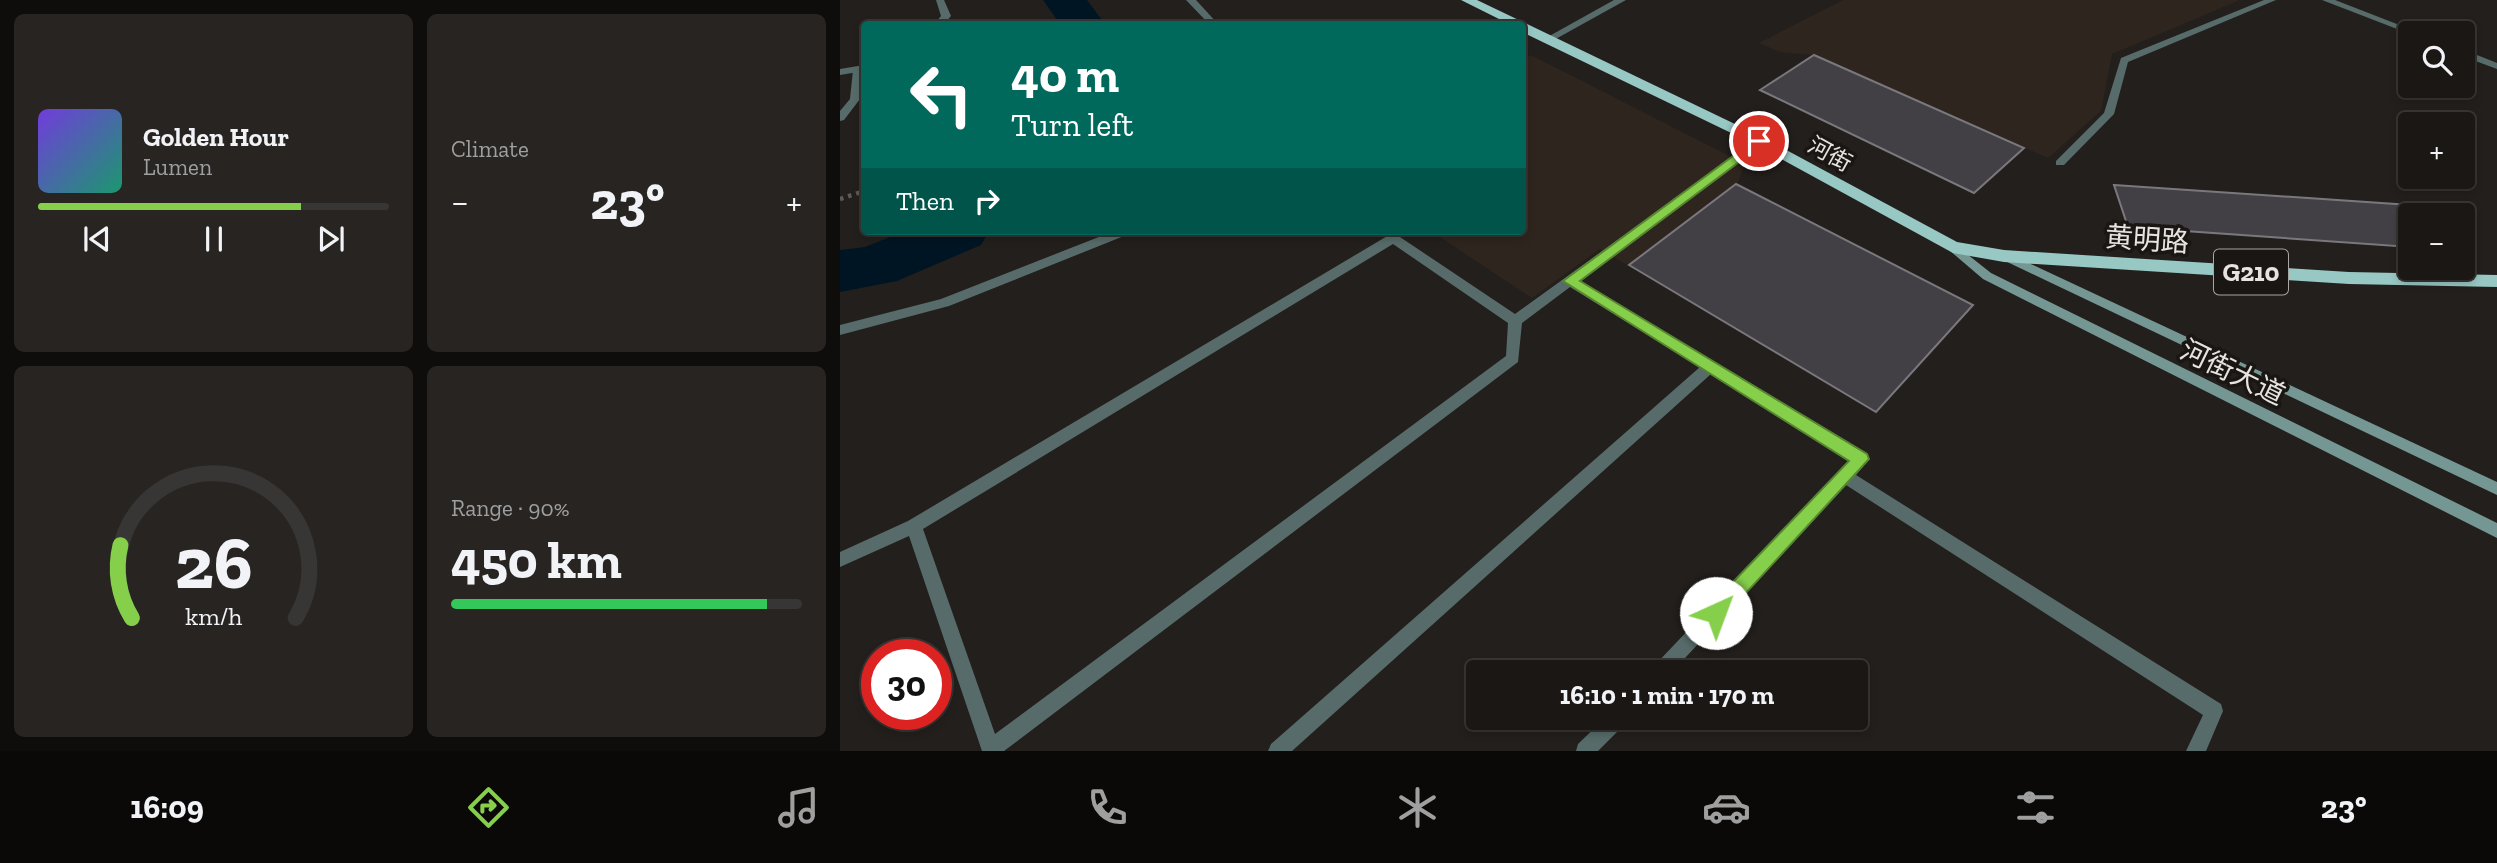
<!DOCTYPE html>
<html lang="en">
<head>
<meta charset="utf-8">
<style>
  :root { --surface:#1a1715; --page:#272422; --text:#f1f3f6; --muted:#9f9fa0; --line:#383634; --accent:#86cf4b }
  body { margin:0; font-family:"Zilla Slab","Noto Sans SC",serif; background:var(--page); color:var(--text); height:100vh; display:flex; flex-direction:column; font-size:26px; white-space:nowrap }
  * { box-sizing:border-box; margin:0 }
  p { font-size:23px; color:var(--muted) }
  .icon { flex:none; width:38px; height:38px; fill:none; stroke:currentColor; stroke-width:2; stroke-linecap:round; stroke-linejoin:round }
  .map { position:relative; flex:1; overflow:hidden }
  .sheet { display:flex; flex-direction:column; gap:14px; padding:14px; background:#0e0d0c; width:840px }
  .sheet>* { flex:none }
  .hud { position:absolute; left:21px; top:21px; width:665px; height:214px; border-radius:7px; box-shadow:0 4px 10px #0003,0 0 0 2px var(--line); background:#00695c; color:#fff; overflow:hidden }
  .fabs { position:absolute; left:1558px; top:21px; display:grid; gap:14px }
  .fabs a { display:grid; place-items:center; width:77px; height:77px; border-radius:7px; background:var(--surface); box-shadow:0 4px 10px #0003,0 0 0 2px var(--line); font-size:35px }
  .speed { position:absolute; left:21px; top:639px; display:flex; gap:14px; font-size:35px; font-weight:700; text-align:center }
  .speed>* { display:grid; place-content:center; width:91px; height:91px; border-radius:50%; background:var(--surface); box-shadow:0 4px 10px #0003,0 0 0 2px var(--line); line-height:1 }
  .speed .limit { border:10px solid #d22; background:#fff; color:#111 }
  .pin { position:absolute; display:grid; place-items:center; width:60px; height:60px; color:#fff; margin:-30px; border:4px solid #fff; border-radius:50%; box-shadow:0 2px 7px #0007 }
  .me { position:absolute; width:77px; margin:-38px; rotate:43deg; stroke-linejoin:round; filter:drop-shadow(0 0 5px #0008) }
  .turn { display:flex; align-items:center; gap:24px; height:147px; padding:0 35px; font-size:32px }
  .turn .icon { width:91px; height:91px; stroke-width:2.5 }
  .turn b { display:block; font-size:49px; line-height:60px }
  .then { display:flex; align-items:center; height:66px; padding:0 35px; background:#0003; gap:14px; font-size:26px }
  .big { font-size:52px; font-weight:800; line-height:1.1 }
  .sheet .widget { flex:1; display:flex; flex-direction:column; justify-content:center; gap:10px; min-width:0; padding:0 24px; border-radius:10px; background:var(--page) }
  .sheet .dial { align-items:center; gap:0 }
  .dial svg { height:182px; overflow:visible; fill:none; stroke:var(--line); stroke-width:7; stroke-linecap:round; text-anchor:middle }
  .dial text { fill:var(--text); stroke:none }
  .song { display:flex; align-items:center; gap:21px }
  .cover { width:84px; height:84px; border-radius:10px; background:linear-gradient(135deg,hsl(260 70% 55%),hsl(160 70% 35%)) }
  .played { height:7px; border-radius:4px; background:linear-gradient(90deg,var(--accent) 75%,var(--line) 75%) }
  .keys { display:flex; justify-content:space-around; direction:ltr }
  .heat { display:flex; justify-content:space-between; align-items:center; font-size:38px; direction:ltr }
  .charge { height:10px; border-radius:5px; background:linear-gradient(90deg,#34c759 90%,var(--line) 0) }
  .sheet .tiles { flex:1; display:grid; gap:14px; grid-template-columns:repeat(2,1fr) }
  .trip { position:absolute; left:626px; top:660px; width:402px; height:70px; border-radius:7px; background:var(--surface); box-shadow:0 4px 10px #0003,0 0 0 2px var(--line); font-weight:800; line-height:70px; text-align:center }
  .tab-bar { display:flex; height:112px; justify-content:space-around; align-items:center; background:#0a0908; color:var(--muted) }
  .tab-bar .icon { width:49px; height:49px }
  .tab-bar .on { color:var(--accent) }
  .tab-bar b { font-size:32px; color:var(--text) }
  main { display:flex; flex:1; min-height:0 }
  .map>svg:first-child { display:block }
</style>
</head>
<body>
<main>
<section class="sheet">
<div class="tiles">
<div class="widget">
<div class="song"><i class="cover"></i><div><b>Golden Hour</b><p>Lumen</p></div></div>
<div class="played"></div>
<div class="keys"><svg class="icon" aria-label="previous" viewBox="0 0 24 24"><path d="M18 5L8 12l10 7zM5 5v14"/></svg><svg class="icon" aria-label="pause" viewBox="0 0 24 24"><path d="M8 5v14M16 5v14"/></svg><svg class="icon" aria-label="next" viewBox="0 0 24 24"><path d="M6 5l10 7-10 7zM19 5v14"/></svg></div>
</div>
<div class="widget"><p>Climate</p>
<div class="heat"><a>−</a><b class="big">23°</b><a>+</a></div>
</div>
<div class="widget dial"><svg viewBox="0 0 100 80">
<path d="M14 69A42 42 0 1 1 86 69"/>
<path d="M14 69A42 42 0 0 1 9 37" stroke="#86cf4b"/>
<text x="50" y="56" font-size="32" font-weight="700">26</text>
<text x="50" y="72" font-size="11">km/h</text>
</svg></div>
<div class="widget"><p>Range · 90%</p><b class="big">450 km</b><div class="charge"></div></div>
</div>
</section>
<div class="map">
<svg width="1657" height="751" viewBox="0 0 1657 751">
  <rect width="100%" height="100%" fill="#231f1c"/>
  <g fill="#2e251e">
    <polygon points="1003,0 1400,0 1272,54 1261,111 1208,158 974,55 940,52 919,43"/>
    <polygon points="691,55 905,164 897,184 1133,305 1036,412 760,249 692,298 591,231 682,231 682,59"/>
  </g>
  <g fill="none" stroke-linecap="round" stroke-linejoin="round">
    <g fill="#001523" fill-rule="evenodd">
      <polygon points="203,0 247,0 265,24 220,24"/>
      <polygon points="65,231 149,231 141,245 57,281 0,292 0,250 25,247"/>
    </g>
  </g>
  <g fill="#424045" stroke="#7a787d" stroke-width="2">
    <polygon points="974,55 1184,148 1134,193 920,90"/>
    <polygon points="896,184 1133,305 1036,412 789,265"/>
    <polygon points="1274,185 1570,205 1570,247 1288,227"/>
  </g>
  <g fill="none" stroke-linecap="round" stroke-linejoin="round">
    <g stroke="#5e5a57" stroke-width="3.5" stroke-dasharray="2.5 3.5" stroke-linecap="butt">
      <polyline points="124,21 135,24"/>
      <polyline points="21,192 24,191"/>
    </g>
    <polyline stroke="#5e5a57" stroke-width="4.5" stroke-dasharray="3.5 5" stroke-linecap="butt" points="0,199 24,191"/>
    <g fill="#576c6a" fill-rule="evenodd">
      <polygon points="346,0 356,0 378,24 369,24"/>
      <polygon points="774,0 786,0 712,41 704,39"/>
      <polygon points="1424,0 1436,0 1288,62 1274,114 1224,165 1216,165 1216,161 1264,113 1281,58"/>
      <polygon points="18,67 23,70 20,99 4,120 0,121 0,111 10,99 13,70"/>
      <path d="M919,138l4,1v4l-184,138 287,174 3,4 -13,16 365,229 2,7 -17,40h-20l17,-36 -357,-230 -174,187h-21l3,-6 196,-206 -139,-86 -419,377h-24l3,-7 429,-377 -130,-80 -48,36 -4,39 -514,389h-22l-73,-215 -69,31v-15l68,-31 481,-286h8l118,79zM553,244l115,79 -2,33 -511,378 -72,-205z"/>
      <polygon points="274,231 291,231 289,234 109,306 0,335 0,325 101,299"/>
      <polygon points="765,718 786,718 784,725 758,751 736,751 738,744"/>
    </g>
    <g fill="#576c6a" fill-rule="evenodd">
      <polygon points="96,0 104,0 111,16 104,24 94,24 101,16"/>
      <polygon points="1482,0 1495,0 1580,33 1570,34"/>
      <polygon points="1622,49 1657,63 1657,69 1622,56"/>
      <polygon points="24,65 24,71 0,75 0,69"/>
    </g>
    <g fill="#759794" fill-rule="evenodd">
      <polygon points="1113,243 1151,273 1657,523 1657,538 1143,279 1109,250 1107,247 1109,244"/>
      <polygon points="1165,252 1657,482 1657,495 1161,259 1159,256"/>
    </g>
    <polygon fill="#98c8c4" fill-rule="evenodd" points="621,0 637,0 924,138 1117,242 1164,250 1509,272 1657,275 1657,287 1509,284 1164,262 1113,253 914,144 682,32 682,24 669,24"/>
  </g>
  <polygon fill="#86cf4b" stroke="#578731" stroke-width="2" points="919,137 925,141 923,144 740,281 1027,454 1029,459 882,619 876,622 869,619 866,613 869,607 1009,461 723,281"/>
  <g text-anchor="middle" stroke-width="7" stroke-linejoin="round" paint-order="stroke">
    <g font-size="23" fill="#e6e3e1" stroke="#1a1613">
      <text transform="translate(990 154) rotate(29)" y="8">河街</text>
    </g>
    <rect fill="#1a1613" stroke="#a9a6a3" stroke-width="2" x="1374" y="249.5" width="74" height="45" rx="5"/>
    <g font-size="26" font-weight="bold" fill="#e6e3e1">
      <text x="1411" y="281">G210</text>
    </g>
    <g font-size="28" fill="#e6e3e1" stroke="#1a1613">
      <text transform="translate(1307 239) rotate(4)" y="10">黄明路</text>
      <text transform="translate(1393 372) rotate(26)" y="10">河街大道</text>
    </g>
  </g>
</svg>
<div class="fabs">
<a><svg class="icon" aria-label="search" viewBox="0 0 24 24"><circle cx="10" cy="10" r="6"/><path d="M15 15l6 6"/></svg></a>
<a>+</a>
<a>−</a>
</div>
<div class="speed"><div class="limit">30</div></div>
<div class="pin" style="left:919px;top:141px;background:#d93025"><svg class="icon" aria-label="arrive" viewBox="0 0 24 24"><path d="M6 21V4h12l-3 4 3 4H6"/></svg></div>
<svg class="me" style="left:876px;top:613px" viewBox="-20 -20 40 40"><circle r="19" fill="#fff"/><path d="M0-13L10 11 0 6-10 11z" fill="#86cf4b"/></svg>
<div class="trip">16:10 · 1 min · 170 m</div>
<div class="hud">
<div class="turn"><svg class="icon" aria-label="left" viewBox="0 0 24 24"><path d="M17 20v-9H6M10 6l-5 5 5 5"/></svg><div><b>40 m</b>Turn left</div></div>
<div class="then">Then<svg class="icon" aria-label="right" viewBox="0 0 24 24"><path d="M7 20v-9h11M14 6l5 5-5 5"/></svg></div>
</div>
</div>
</main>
<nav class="tab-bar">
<b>16:09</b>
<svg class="icon on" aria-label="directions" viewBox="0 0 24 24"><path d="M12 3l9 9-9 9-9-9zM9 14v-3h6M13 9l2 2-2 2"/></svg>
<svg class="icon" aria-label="music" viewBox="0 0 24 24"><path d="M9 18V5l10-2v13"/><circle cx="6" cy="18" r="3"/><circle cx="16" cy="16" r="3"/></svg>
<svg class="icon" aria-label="phone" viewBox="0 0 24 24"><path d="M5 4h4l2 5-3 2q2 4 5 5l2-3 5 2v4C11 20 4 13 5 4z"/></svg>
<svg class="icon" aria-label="climate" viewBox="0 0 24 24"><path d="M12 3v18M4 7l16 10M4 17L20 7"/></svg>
<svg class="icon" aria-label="car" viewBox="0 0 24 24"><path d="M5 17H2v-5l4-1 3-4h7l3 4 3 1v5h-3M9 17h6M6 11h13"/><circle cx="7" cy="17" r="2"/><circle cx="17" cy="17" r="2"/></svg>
<svg class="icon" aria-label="filters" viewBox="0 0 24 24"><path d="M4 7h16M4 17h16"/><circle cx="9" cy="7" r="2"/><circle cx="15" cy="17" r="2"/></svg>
<b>23°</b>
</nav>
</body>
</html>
